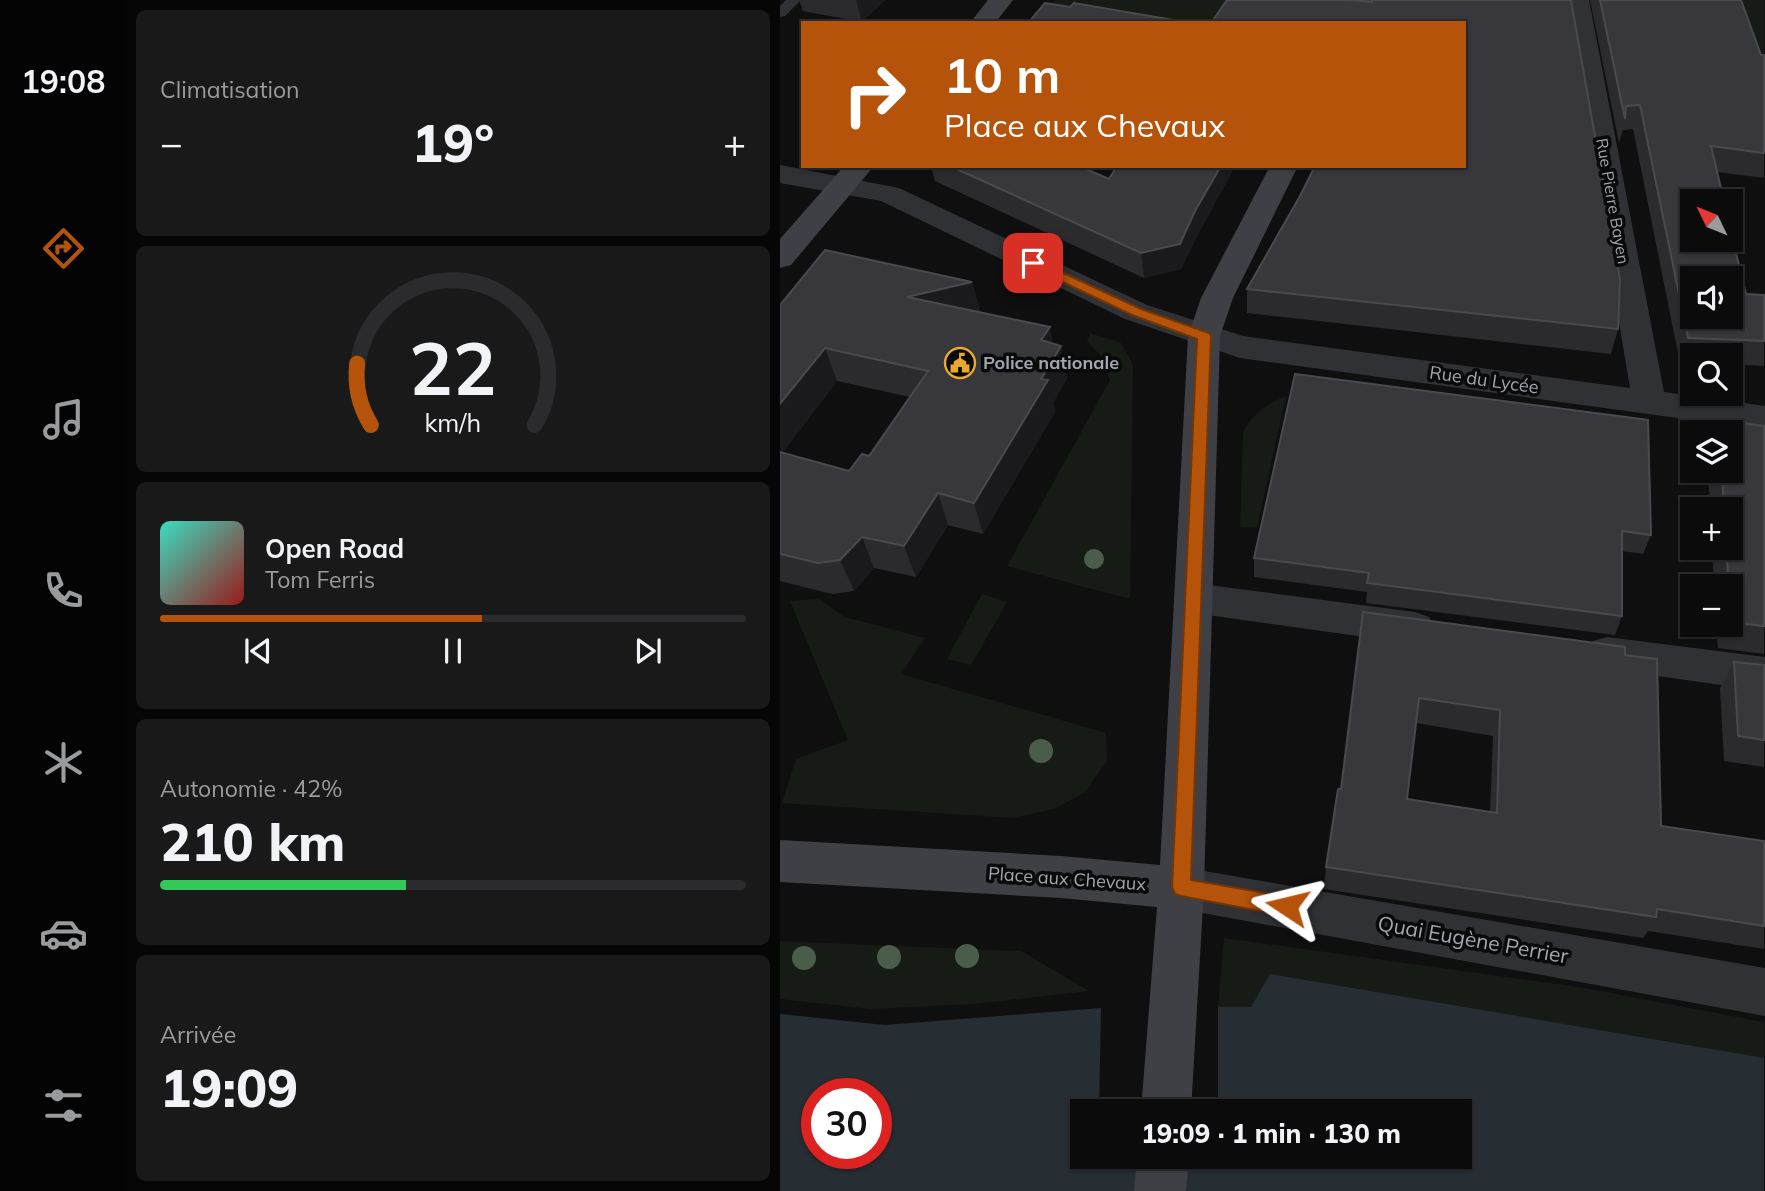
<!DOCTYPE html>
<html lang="fr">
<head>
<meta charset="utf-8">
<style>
  :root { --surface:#0b0b0c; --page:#19191a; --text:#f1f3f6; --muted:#9a9b9d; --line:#2b2b2d; --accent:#b45309 }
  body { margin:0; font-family:Mulish,sans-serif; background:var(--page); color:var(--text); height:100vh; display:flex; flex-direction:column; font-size:26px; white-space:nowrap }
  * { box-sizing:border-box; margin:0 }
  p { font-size:23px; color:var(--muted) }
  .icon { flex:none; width:38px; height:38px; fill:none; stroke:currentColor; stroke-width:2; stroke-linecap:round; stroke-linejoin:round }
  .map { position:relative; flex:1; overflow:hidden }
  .drawer { display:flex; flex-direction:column; gap:10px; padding:10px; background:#060607; width:654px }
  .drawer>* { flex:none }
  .top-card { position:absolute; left:21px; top:21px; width:665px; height:147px; border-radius:0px; box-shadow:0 2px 5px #0004,0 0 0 2px var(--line); background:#b45309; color:#fff; overflow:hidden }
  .needle { width:46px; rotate:313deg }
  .tools { position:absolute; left:900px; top:189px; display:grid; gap:14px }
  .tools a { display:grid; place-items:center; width:63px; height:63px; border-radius:0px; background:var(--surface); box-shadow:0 2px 5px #0004,0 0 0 2px var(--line); font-size:35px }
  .speed { position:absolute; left:21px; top:1078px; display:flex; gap:14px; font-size:35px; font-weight:700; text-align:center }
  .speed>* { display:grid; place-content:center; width:91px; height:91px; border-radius:50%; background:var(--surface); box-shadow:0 2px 5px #0004,0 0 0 2px var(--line); line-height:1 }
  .speed .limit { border:10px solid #d22; background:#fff; color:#111 }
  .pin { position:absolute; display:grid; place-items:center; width:60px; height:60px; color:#fff; margin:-30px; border-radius:14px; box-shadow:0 4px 10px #0006 }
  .me { position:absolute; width:77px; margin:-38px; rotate:280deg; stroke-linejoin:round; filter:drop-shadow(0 0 5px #0008) }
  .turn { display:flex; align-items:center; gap:24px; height:147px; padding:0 28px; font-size:32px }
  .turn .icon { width:91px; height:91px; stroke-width:2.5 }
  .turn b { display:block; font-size:49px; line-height:60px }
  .big { font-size:52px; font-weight:800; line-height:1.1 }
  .drawer .widget { flex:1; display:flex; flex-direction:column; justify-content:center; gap:10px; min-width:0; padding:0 24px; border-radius:10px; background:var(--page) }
  .drawer .dial { align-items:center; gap:0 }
  .dial svg { height:182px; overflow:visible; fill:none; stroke:var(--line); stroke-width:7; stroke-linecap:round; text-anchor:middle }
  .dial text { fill:var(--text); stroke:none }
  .song { display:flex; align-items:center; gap:21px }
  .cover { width:84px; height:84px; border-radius:10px; background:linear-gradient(135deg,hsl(170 70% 55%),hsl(0 70% 35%)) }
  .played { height:7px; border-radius:4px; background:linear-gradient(90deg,var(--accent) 55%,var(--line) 55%) }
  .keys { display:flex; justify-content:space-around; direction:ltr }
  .heat { display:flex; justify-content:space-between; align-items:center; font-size:38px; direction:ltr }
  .charge { height:10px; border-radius:5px; background:linear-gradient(90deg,#34c759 42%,var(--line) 0) }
  .trip { position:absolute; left:290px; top:1099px; width:402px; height:70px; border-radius:0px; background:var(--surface); box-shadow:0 2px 5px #0004,0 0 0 2px var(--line); font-weight:800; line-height:70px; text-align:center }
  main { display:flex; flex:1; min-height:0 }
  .tabs { display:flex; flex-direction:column; width:126px; justify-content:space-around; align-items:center; background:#040405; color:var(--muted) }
  .tabs .icon { width:49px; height:49px }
  .tabs .active { color:var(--accent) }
  .tabs b { font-size:32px; color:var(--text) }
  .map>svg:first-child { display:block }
</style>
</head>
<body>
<main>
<nav class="tabs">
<b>19:08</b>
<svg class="icon active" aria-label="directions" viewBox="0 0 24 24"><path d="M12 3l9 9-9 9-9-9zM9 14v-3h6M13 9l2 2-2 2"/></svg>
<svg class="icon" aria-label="music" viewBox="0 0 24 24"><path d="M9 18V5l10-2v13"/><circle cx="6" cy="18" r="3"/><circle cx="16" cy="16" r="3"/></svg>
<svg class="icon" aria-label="phone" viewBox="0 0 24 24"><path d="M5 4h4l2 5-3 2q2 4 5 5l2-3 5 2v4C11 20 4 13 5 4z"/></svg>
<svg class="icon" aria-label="climate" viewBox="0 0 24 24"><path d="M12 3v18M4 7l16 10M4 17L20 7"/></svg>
<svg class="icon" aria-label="car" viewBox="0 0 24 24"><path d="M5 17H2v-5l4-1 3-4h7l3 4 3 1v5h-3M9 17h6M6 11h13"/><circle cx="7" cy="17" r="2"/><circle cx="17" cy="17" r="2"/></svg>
<svg class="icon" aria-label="filters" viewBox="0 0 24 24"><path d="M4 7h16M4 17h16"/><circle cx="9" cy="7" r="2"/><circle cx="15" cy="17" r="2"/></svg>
</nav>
<section class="drawer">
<div class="widget"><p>Climatisation</p>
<div class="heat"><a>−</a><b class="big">19°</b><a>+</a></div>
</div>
<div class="widget dial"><svg viewBox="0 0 100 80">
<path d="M14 69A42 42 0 1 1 86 69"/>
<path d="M14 69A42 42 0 0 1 8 42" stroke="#b45309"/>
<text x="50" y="56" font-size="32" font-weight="700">22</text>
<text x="50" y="72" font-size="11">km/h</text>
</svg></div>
<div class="widget">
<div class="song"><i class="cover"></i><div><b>Open Road</b><p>Tom Ferris</p></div></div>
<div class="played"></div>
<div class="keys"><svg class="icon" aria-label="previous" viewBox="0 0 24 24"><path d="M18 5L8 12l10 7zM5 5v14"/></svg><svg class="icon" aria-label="pause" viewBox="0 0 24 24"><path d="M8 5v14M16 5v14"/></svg><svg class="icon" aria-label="next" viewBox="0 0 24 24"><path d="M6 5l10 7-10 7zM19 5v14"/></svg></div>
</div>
<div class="widget"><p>Autonomie · 42%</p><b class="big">210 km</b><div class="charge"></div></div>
<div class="widget"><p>Arrivée</p><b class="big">19:09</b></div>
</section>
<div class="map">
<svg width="985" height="1191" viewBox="0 0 985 1191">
  <rect width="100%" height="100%" fill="#0f0f10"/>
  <g fill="#161b16">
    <polygon points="275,0 457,0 443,23 258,22"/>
    <polygon points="950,0 984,0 984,55 966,55"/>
    <polygon points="310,333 341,343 353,365 350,599 227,566 330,380 321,356 307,341"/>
    <path d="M506,396l-29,132 -17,-1 3,-94c9,-20 24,-29 43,-37z"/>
    <polygon points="202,594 227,602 191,665 167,659"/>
    <polygon points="39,599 64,617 145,638 121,674 326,733 327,761 304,793 274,809 233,818 2,803 16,759 68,740 10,601"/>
    <polygon points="444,938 799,987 984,1022 984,1059 471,1007 438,1007"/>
    <polygon points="0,941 241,951 309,991 193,1004 91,1009 0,999"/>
  </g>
  <g fill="#262e33" fill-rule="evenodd">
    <polygon points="490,974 984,1058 984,1191 438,1191 438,1157 681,1157 681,1111 438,1111 438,1007 471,1007"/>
    <path d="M321,1008l-2,103h-16v46h14l-2,34h-315v-177l105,11zM37,1094h59v59h-59z"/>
  </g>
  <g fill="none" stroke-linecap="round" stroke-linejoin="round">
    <polygon fill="#262e33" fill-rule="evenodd" points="303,1128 303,1157 471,1157 461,1182 439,1191 219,1191 209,1166 219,1141 244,1131"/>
    <polygon fill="#303135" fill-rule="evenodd" points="6,0 21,0 5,16 0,17 0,6"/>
    <g fill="#303135" fill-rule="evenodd">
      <polygon points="785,0 809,0 884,392 985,406 985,430 460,358 345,319 101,201 0,183 0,165 119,188 367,305 463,336 850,388"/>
      <polygon points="413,583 635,612 649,617 655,628 649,639 635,644 413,613 399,609 394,598 399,587"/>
      <polygon points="827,637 985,657 985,691 827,669 813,665 807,653 813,641"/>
      <polygon points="401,867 985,968 985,1016 401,909 385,903 378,888 385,873"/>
    </g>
    <g fill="#3e4045" fill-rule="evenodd">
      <polygon points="208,0 233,0 215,23 190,23"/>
      <polygon points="576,0 600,0 590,23 565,23"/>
      <polygon points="64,166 94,166 11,265 0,268 0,239"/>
      <polygon points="490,166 518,166 453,298 440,336 424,888 411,1111 361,1111 377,907 281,898 0,882 0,840 281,856 380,865 408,336 421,298"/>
      <polygon points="357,1157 409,1157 406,1191 354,1191"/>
    </g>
  </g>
  <g fill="#495d4a">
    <circle cx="314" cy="559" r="10"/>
    <circle cx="261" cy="751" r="12"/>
    <circle cx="187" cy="956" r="12"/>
    <circle cx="109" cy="957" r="12"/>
    <circle cx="24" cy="958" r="12"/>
  </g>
  <g fill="#2b2b2e" fill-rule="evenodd">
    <polygon points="19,0 105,0 82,22 23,11"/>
    <polygon points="447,0 575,0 592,2 592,0 791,0 840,279 838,329 831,354 467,313 467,289 520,196 535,166 684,166 684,23 431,23"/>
    <polygon points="810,0 961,0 981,55 984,55 984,178 937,172 966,294 984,295 984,366 950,364 950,355 912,355 912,363 900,363 853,129 843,130 839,143"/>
    <polygon points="151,166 299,166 329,179 337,166 455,166 417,236 401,269 364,278 155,181"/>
    <path d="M192,282l8,30 73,31 14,35 -14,25 2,9 -72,122 -35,-9 -32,52 -42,-9 -20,23 -22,3 -52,-13v-276zM57,381l73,16 -41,59 -20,15 -67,-18z"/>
    <polygon points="515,374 871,535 863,554 842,551 842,616 835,635 586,603 587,592 474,577 474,558"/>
    <polygon points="938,420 984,426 984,654 938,648 936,625 950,625 950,586 934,586 932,548 950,548 950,509 930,509 928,471 950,471 950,432 934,432"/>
    <path d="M583,612l262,43 36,171 103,15v108l-116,-18 -5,7 -319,-49 2,-22 15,-78zM636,723l77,13 -3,76 -83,-13z"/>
    <polygon points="954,662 984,665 984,767 944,761 940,688"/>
  </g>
  <g fill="#1a1a1c">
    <polygon points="76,0 105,0 82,22"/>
    <polygon points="441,166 455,166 417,236 401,269 364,278 361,253 415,211"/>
    <polygon points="192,282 200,315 127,297"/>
    <polygon points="270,327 275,356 281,346 287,378 273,403 275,412 203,534 194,503 261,379 261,340"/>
    <polygon points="45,348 57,381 0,455 0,404"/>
    <polygon points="158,493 168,525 136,577 124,546"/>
    <polygon points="82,537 94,568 74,591 60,560"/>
  </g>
  <g fill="#38383c" stroke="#484a4e" stroke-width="2" fill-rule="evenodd">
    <polygon points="447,0 567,0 592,2 592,0 791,0 840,279 838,329 467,289 520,196 535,166 684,166 684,23 431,23"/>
    <path d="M820,0h141l20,55h3v98l-53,-7 13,55h-32v39h38v-12l16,66 18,1v46l-76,-3 -48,-233 -14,1 -1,13zM912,278h38v39h-38z"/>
    <polygon points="265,3 290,7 294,3 411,23 248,23"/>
    <polygon points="170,166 299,166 329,179 337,166 441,166 415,211 400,244 361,253"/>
    <polygon points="45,250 192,282 127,297 270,327 261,340 281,346 261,379 268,380 194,503 158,493 124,546 82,537 60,560 38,563 0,554 0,452 69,471 82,454 89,456 148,371 45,348 0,404 0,305"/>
    <polygon points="515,374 868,420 871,535 842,531 842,616 587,583 589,573 474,558"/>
    <polygon points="938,420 984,426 984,626 951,622 950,586 949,586 946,548 950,548 950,509 944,509 942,471 950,471 950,432 939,432"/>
    <path d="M583,612l262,35v8l32,4 4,167 103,15v85l-107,-17 -1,8 -330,-50 12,-78h3zM639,698l81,12 -3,103 -90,-14z"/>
    <polygon points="954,662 984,665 984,740 958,736"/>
  </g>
  <polygon fill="#b45309" stroke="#753606" stroke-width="2" points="253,259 361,309 429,333 431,336 411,880 507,897 514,900 517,906 514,913 507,916 401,896 395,894 392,887 417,339 352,315 249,266 247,263"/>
  <defs>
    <g id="civic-ring" transform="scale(1.575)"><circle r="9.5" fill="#0a0a0b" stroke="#eaa82e" stroke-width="1.5"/><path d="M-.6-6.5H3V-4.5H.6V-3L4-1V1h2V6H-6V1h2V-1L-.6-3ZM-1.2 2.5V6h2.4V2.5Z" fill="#eaa82e"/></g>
  </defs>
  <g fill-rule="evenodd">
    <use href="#civic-ring" x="180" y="363"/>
  </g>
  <g text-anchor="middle" stroke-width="7" stroke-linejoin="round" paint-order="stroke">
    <g font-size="16" fill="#a1a6b1" stroke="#0a0a0b">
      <text transform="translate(833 201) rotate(80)" y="6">Rue Pierre Bayen</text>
    </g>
    <g font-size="18" font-weight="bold" fill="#a1a6b1" stroke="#0a0a0b" text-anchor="start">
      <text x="203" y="369">Police nationale</text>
    </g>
    <g font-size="18" fill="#a1a6b1" stroke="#0a0a0b">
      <text transform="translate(704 380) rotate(8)" y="6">Rue du Lycée</text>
      <text transform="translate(287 879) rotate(4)" y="6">Place aux Chevaux</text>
    </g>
    <g font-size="21" fill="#a1a6b1" stroke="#0a0a0b">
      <text transform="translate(693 940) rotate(10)" y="7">Quai Eugène Perrier</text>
    </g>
  </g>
</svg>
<div class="tools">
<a><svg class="needle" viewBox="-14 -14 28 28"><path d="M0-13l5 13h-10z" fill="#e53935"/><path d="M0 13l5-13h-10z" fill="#9a9b9d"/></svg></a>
<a><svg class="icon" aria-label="sound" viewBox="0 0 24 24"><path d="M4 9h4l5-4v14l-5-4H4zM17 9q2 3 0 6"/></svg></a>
<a><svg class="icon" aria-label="search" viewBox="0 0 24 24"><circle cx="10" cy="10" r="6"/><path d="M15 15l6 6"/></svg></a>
<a><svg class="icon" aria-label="layers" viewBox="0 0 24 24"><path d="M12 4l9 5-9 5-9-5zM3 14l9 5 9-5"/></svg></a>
<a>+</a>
<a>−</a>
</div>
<div class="speed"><div class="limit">30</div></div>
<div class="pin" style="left:253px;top:263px;background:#d93025"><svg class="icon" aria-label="arrive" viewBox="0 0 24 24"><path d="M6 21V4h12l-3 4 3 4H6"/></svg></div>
<svg class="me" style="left:507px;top:906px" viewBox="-20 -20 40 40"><path d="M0-17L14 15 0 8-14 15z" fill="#b45309" stroke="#fff" stroke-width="4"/></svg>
<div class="trip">19:09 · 1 min · 130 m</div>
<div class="top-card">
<div class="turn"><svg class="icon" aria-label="right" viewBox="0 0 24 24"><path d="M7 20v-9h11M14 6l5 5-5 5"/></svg><div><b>10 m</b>Place aux Chevaux</div></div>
</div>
</div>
</main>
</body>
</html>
